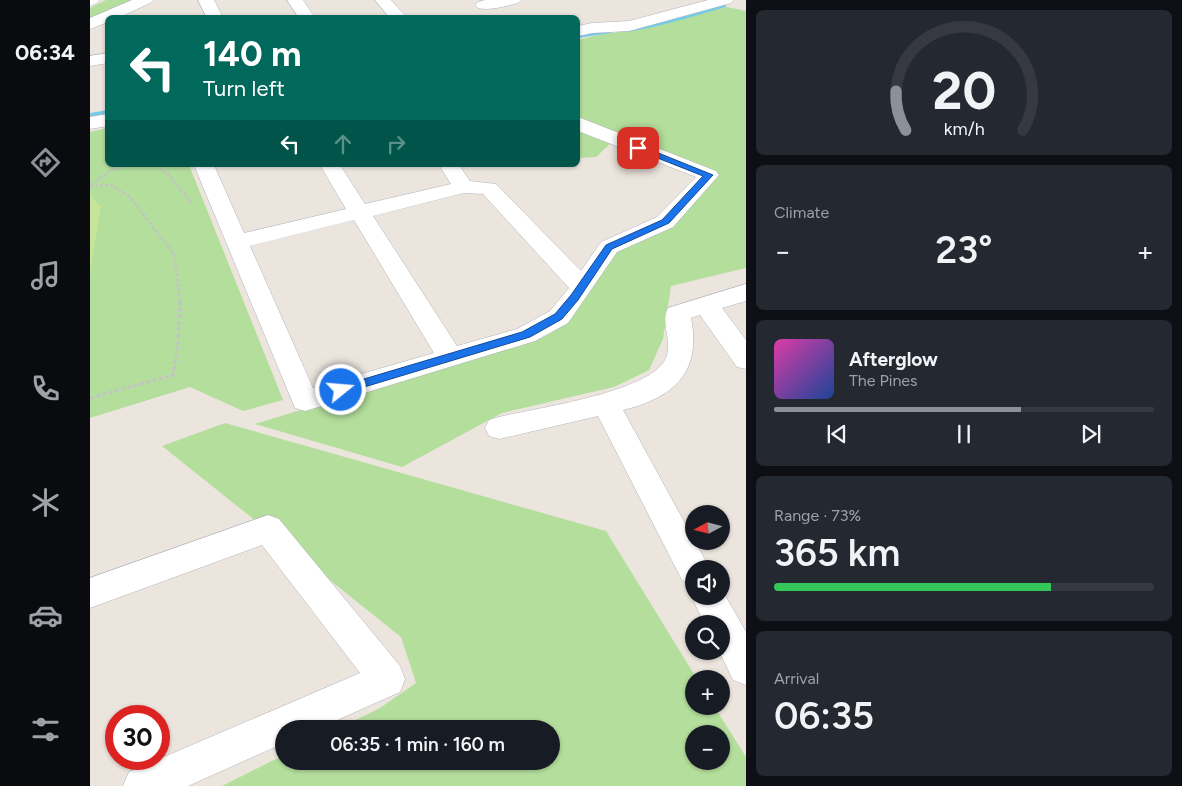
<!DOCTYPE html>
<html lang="en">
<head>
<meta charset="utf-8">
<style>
  :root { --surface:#171b24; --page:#242831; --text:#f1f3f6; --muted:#9ea1a6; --line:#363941; --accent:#8c9099 }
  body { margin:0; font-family:Figtree,sans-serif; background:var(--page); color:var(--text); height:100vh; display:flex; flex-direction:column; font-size:19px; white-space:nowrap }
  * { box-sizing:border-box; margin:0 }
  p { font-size:16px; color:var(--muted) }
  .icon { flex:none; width:28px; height:28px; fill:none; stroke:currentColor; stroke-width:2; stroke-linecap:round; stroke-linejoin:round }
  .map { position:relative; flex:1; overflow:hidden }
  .panel { display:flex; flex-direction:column; gap:10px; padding:10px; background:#0d0f14; width:436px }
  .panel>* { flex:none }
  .top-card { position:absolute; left:15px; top:15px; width:475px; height:152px; border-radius:8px; box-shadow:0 1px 4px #0004; background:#00695c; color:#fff; overflow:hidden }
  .needle { width:32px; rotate:263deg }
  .fabs { position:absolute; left:595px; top:505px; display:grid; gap:10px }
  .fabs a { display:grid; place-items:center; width:45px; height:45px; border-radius:50%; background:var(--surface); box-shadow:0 1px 4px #0004; font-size:25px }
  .speed { position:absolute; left:15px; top:705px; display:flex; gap:10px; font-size:25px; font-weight:700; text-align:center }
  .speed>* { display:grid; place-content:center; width:65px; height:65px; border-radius:50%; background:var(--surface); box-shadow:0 1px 4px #0004; line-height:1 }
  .speed .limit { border:8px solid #d22; background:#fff; color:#111 }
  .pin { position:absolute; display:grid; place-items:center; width:42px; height:42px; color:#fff; margin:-21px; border-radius:10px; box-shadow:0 2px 8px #0006 }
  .me { position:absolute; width:55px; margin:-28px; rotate:73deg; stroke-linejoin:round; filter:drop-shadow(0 0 4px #0008) }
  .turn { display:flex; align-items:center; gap:18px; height:105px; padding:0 15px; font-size:22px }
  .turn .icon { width:65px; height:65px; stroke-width:2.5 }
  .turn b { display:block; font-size:35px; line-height:42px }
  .lanes { display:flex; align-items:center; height:48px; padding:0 15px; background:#0003; justify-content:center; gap:25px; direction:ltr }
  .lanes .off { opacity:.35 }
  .big { font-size:38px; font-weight:600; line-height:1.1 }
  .panel .card { flex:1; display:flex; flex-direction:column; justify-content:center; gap:8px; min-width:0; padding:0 18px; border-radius:8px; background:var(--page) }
  .panel .dial { align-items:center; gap:0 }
  .dial svg { height:130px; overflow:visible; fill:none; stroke:var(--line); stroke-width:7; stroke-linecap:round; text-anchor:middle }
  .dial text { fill:var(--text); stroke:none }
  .song { display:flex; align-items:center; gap:15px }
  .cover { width:60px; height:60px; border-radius:8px; background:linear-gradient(135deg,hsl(320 70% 55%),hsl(220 70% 35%)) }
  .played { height:5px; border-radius:2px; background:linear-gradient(90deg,var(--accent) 65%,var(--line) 65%) }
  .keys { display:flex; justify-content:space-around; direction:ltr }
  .heat { display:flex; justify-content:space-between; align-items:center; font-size:28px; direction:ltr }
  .charge { height:8px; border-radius:4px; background:linear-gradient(90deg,#34c759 73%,var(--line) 0) }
  .trip { position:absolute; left:185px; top:720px; width:285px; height:50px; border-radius:25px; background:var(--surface); box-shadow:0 1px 4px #0004; font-weight:600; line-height:50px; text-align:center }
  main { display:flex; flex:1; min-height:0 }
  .dock { display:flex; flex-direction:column; width:90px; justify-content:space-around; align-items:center; background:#090b0e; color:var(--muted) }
  .dock .icon { width:35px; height:35px }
  .dock .active { color:var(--accent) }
  .dock b { font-size:22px; color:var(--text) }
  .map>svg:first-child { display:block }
</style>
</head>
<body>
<main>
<nav class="dock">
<b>06:34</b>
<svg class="icon active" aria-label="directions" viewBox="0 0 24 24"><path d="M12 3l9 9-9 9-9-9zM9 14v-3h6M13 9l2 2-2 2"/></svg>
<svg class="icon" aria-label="music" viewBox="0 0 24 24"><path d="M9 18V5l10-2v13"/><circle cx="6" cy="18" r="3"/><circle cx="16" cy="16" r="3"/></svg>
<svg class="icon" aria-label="phone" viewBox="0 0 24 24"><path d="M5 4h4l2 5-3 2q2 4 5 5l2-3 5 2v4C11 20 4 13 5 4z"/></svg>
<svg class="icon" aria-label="climate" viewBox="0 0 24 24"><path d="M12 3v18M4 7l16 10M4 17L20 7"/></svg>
<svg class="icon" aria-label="car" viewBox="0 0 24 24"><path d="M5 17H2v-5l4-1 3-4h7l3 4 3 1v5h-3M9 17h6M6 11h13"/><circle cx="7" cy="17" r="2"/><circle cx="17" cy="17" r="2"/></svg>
<svg class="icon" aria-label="filters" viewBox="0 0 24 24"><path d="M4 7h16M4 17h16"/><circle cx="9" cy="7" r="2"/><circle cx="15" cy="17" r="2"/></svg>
</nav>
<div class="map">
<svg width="656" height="786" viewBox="0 0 656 786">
  <rect width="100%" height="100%" fill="#ebe5dd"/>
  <g fill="#b4de9c" fill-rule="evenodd">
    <polygon points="16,0 49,0 24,7 0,23 0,8"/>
    <polygon points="637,7 656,11 656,268 581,286 573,339 559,370 524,387 412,413 312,467 165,424 440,340 525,249 627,174 496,126 488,120 488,40 512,34 549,30"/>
    <polygon points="488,126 523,141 506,157 488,158"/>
    <polygon points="17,128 18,165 99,165 193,400 153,411 100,387 0,418 0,132"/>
    <path d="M135,423l381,108 91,148h-3v27h20l32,51v29h-524l62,-31v6h267v-32h-214l43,-21 36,-25 -15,-46 -239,-191zM604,734h27v27h-27z"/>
  </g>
  <polygon fill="#c6e599" points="0,195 11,207 0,273"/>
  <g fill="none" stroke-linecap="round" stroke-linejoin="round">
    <g fill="#76cbe7" fill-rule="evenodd">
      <path d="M634,5h2v2c-18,5 -95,29 -107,24z"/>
      <polygon points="519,30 521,31 521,33 488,38 488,36"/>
      <polygon points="18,110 18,114 0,117 0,113"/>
    </g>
    <g stroke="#b0b3bd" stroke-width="1">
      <g id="minor">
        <polygon points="0,0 10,0 7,3 0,6"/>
        <polygon points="42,0 63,0 60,3 28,18 18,18 18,22 0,29 0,18"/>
        <polygon points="108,0 124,0 133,18 117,18"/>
        <polygon points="197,0 213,0 225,18 209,18"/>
        <polygon points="285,0 301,0 317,18 300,18"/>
        <path d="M395,0h36l-3,3c-12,3 -28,8 -40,5l-3,-3 3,-3z"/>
        <polygon points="618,0 644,0 641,3 539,31 502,33 488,36 488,26 502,23 539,21"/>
        <polygon points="18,53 18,63 0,66 0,56"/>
        <polygon points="18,114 18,126 0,129 0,117"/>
        <path d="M488,117l138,54 3,4 -46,52 -56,25 -49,71 -33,18 -230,70 -10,-3 -101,-243h20l30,68 102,-24 -26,-44h20l25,39 86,-20 -12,-19h20l11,16 26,3 85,87 20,-29 56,-25 39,-40 -118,-46zM374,193l19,1 86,94 -19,23 -33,18 -60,17 -84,-130zM264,220l80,133 -121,35 -63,-142z"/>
        <path d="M656,284v17l-24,7 24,32v29l-9,-2 -37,-52 -9,3c11,55 -18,80 -68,92l87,159h-16v16l-12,-5 -84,-164 -99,23 -10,-3 -4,-8 4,-8 10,-3c38,-9 143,-24 164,-54 13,-17 -4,-40 5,-55z"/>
        <polygon points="178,515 189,519 310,666 315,679 310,692 227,729 194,729 194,743 98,786 33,786 39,772 270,673 172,545 0,608 0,578"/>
        <polygon points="631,588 656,632 656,685 643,680 629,651 631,651 631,624 615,624 601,596 604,590 604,596 631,596"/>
      </g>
    </g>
    <g stroke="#c3c3c3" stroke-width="2.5" stroke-dasharray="3 2" stroke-linecap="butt">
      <polyline points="65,165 75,171 102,203"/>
      <polyline points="1,185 21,170 37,165"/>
      <polyline points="0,186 21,185 40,197 84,254 90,302"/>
    </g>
    <polyline stroke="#c3c3c3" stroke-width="3" stroke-dasharray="4 2.5" stroke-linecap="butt" points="0,398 83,375 88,343 90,301"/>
    <use href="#minor" fill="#fff" fill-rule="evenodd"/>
  </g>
  <polygon fill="#1a73e8" stroke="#114b97" points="545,146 551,146 623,175 579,223 522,249 488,300 472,319 440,337 251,394 247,393 246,390 247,387 432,332 465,314 481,295 516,245 572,220 613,176 545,149"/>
</svg>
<div class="fabs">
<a><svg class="needle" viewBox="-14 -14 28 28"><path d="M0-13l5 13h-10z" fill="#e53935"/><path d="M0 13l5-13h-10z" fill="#9ea1a6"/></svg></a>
<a><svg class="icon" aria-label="sound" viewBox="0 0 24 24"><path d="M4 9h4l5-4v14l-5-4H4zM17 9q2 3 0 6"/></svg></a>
<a><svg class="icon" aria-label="search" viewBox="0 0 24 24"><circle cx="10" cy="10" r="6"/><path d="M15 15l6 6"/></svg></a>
<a>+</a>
<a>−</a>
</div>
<div class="speed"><div class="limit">30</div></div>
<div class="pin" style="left:548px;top:148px;background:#d93025"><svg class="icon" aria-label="arrive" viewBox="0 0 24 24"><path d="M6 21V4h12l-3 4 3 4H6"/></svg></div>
<svg class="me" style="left:251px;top:390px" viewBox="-20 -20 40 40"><circle r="17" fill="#1a73e8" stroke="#fff" stroke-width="3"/><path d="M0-11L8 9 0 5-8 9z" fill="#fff"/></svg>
<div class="trip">06:35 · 1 min · 160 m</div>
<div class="top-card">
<div class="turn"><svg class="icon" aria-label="left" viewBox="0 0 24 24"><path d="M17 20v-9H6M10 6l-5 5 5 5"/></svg><div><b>140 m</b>Turn left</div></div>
<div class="lanes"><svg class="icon" aria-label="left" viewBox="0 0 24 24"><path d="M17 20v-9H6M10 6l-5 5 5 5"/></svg><svg class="icon off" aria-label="ahead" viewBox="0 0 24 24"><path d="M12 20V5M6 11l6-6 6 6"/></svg><svg class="icon off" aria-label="right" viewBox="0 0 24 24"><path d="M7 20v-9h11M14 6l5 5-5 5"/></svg></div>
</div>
</div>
<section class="panel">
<div class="card dial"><svg viewBox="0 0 100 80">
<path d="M14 69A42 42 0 1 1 86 69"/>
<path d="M14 69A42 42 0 0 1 8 45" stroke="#8c9099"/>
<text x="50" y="56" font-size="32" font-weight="700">20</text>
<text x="50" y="72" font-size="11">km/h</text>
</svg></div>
<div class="card"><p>Climate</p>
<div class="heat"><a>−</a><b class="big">23°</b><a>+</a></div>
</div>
<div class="card">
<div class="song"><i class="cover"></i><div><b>Afterglow</b><p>The Pines</p></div></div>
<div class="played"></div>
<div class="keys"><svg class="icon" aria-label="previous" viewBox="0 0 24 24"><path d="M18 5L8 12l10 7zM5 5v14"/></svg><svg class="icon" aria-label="pause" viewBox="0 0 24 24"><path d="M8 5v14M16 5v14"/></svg><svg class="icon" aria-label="next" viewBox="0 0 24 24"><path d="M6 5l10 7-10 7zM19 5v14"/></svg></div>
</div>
<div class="card"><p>Range · 73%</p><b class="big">365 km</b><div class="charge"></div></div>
<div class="card"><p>Arrival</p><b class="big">06:35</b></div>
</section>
</main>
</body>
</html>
